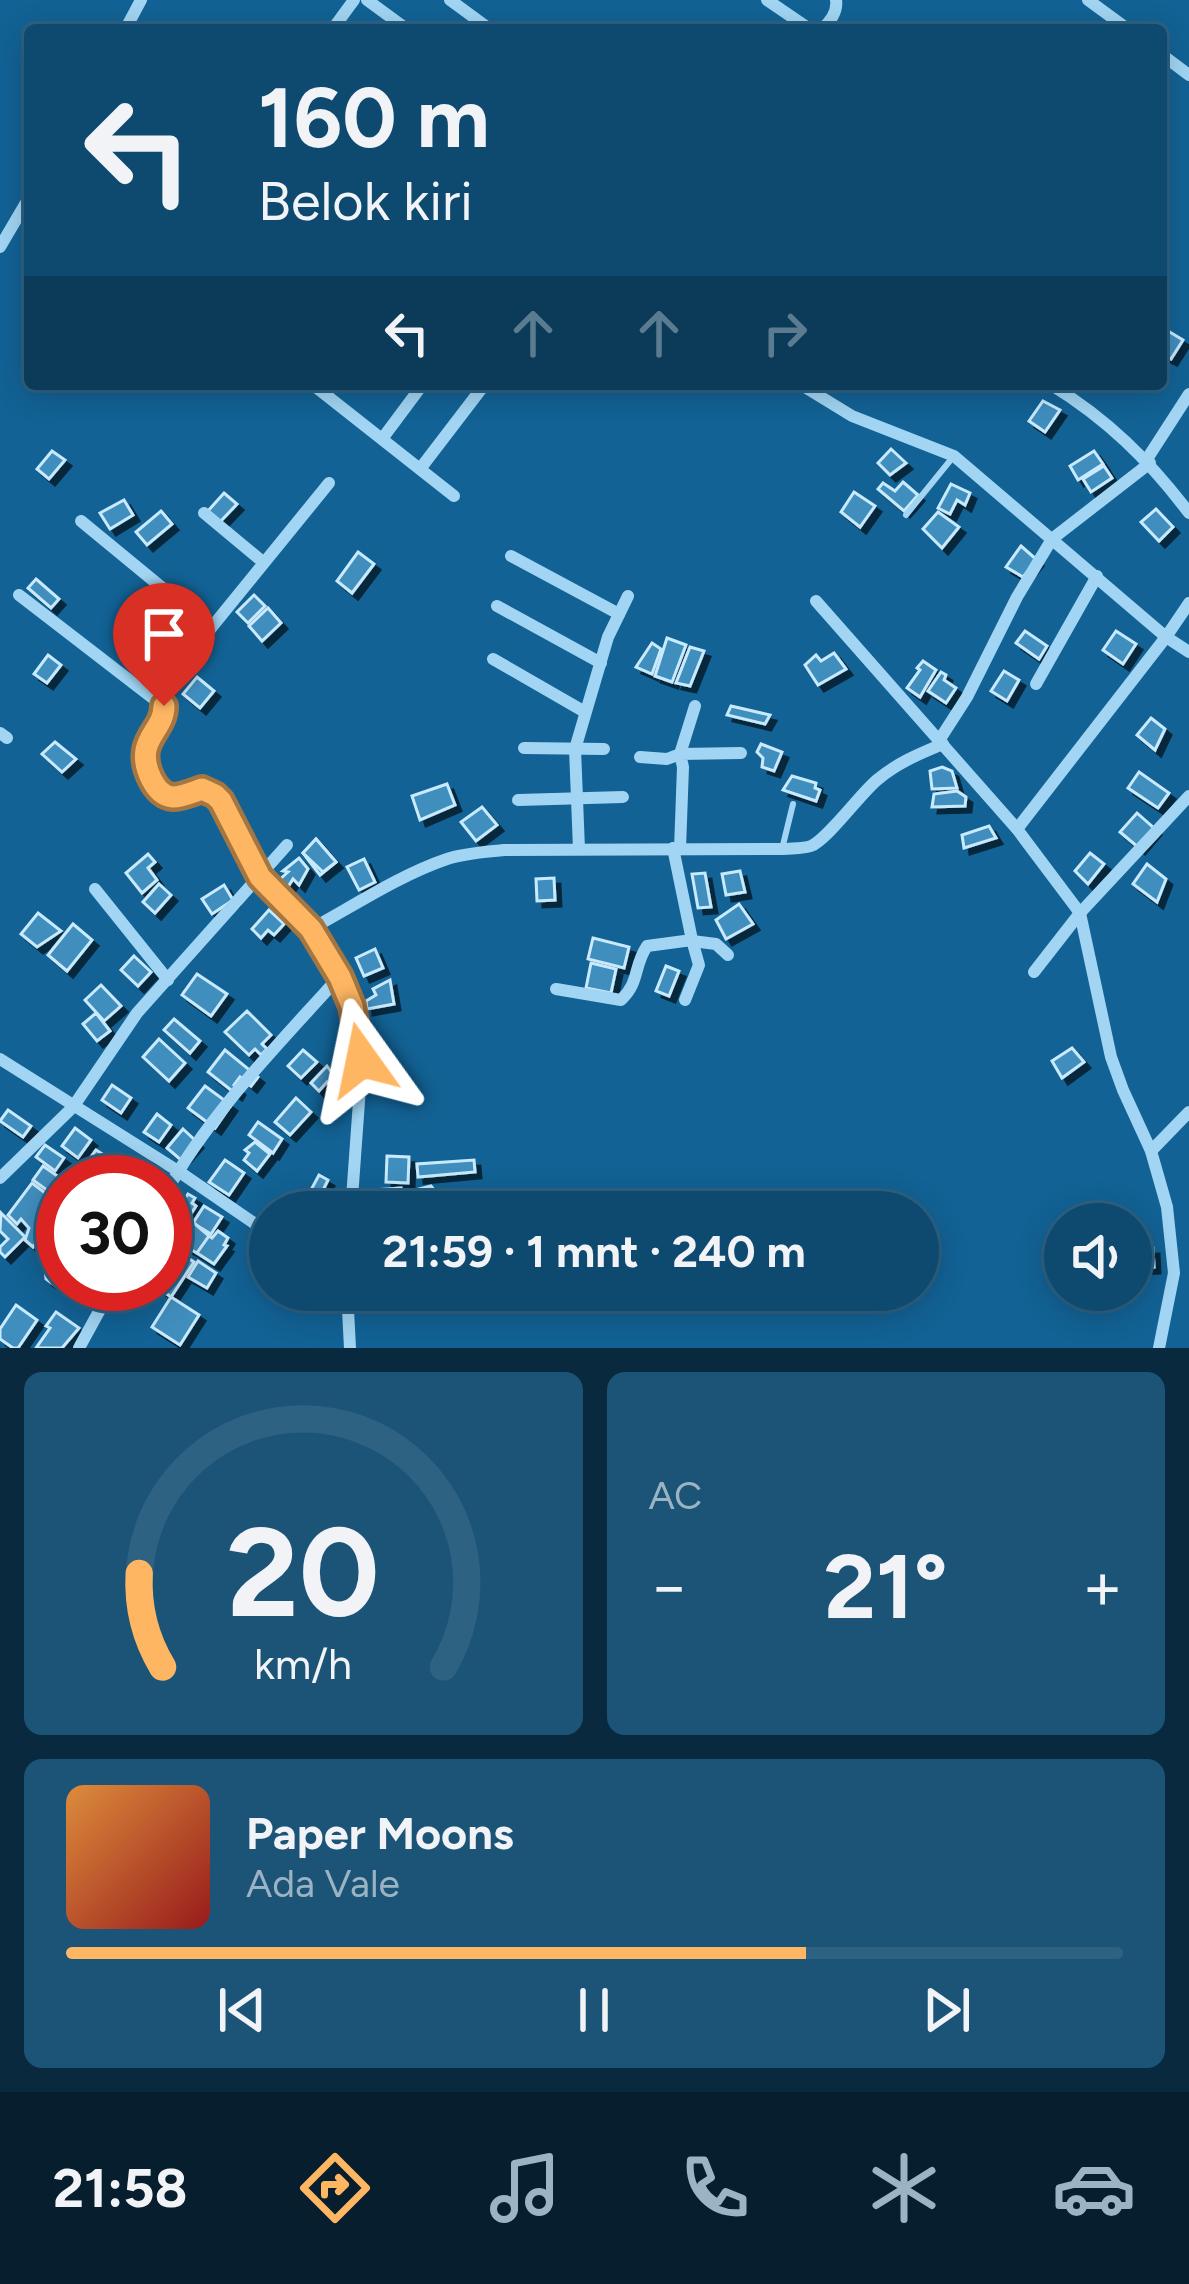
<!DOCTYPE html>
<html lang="id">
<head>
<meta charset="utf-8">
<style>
  :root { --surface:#0e4a70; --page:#1c5478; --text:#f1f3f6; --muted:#9bb3c3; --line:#2e6283; --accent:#ffb663 }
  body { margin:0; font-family:Figtree,sans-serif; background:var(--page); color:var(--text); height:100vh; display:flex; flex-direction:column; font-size:45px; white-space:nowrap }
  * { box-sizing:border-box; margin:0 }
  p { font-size:39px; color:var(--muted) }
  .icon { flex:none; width:66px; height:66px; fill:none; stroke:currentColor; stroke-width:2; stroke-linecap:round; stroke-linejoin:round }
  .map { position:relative; height:1348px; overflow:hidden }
  .side { display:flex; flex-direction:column; gap:24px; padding:24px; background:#08293e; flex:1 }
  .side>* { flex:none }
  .guide { position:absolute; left:24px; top:24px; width:1143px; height:366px; border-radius:12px; box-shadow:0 6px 30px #0003,0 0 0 3px var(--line); background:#0e4a70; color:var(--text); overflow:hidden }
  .fabs { position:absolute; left:1044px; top:1203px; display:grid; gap:24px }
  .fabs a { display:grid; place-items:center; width:108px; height:108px; border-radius:50%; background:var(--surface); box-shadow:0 6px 30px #0003,0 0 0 3px var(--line); font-size:60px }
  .speed { position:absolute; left:36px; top:1155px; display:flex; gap:24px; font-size:60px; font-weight:700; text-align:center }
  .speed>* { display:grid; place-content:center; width:156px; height:156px; border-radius:50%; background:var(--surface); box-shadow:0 6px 30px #0003,0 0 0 3px var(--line); line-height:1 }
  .speed .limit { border:18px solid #d22; background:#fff; color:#111 }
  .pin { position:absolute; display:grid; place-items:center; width:102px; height:102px; color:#fff; margin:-123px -51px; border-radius:50% 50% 50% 0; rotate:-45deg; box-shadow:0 0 12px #0007 }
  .pin .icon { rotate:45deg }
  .me { position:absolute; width:132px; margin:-66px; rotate:348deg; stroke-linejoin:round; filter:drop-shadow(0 0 9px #0008) }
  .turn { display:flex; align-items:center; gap:42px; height:252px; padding:0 36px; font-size:54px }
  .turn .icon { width:156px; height:156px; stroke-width:2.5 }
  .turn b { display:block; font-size:84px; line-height:102px }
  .lanes { display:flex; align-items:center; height:114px; padding:0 36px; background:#0003; justify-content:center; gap:60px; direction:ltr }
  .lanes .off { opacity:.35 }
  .big { font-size:90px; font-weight:700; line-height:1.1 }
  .side .widget { flex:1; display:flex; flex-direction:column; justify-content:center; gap:18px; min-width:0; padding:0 42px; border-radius:18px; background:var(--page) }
  .side .dial { align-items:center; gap:0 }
  .dial svg { height:312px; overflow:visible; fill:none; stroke:var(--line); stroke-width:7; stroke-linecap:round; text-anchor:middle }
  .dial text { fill:var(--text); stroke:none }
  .song { display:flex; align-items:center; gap:36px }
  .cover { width:144px; height:144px; border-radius:18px; background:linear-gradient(135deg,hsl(30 70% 55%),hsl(0 70% 35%)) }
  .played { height:12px; border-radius:6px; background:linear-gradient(90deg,var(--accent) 70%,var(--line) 70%) }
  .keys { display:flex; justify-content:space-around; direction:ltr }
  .heat { display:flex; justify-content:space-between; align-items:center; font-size:66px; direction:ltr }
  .side .tiles { flex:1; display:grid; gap:24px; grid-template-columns:1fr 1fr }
  .widget:last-child { grid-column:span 2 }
  .trip { position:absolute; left:249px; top:1191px; width:690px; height:120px; border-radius:60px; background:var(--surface); box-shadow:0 6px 30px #0003,0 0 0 3px var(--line); font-weight:700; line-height:120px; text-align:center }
  .tabs { display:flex; height:192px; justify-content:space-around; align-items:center; background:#061e2d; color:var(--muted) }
  .tabs .icon { width:84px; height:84px }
  .tabs .current { color:var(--accent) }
  .tabs b { font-size:54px; color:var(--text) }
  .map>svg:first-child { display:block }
</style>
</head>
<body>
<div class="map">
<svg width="1189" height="1348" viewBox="0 0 1189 1348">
  <defs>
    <filter id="shadow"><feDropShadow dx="6" dy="6" stdDeviation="0" flood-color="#0009"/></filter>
  </defs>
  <rect width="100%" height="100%" fill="#126295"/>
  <g fill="#3f8ebe" stroke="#c9eafd" stroke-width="3" filter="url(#shadow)">
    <polygon points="1163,328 1183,340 1171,359 1161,354"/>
    <polygon points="1043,401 1060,410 1045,432 1029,421"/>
    <polygon points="891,449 906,463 890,475 878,463"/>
    <polygon points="52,451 65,460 49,479 37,469"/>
    <polygon points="1094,451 1103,464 1078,480 1070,466"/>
    <polygon points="1104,466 1112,478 1091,492 1083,479"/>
    <polygon points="903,482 918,495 904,511 878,489 883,483 895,491"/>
    <polygon points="951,484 970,493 965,505 957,500 950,514 938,508"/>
    <polygon points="854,492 875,506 860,527 841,512"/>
    <polygon points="224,493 237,504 219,523 207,512"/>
    <polygon points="124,500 133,515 110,529 100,513"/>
    <polygon points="1156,509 1173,527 1159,541 1141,522"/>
    <polygon points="161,511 172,524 147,545 136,532"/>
    <polygon points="938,512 959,527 942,548 923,529"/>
    <polygon points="1021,546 1037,560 1023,577 1006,567"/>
    <polygon points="358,552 374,564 352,593 337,581"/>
    <polygon points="36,579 59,599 51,608 28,588"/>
    <polygon points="254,595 265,606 248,623 237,612"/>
    <polygon points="268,608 281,623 262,641 249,626"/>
    <polygon points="1025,631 1047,646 1039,659 1016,643"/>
    <polygon points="1116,631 1136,644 1123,664 1103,650"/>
    <polygon points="667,638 686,645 672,682 655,676"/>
    <polygon points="652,643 661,649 652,674 636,667"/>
    <polygon points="690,647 704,651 690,686 676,683"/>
    <polygon points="834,653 846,669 818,685 805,665 816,655 821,661"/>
    <polygon points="48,655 61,665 47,683 34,674"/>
    <polygon points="923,661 936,670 920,697 907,688 920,670 917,668"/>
    <polygon points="1004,671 1019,680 1007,701 991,691"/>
    <polygon points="941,672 946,675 944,680 956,688 946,703 928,691"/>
    <polygon points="197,677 214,691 200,708 183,694"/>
    <polygon points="731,706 770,715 765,724 727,715"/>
    <polygon points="1151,718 1165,729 1155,750 1137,735"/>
    <polygon points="55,742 76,759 62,772 42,754"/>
    <polygon points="761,744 782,752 774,771 762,767 763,758 757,752"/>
    <polygon points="942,767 952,771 957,788 932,789 930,771"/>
    <polygon points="1139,772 1169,793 1158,808 1128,788"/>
    <polygon points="792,776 816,783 815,788 820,790 816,801 783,790"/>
    <polygon points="447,784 455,805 420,820 412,796"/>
    <polygon points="957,791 966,797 965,806 932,807 934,794"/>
    <polygon points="482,807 497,825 476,841 461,822"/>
    <polygon points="1137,813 1155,829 1139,848 1120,832"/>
    <polygon points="989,826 996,838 964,848 962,835"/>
    <polygon points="316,839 336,862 320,875 303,853"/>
    <polygon points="316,839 336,862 323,872 303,853"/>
    <polygon points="1090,853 1104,864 1088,884 1075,871"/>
    <polygon points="148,854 155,862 148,868 157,880 142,893 126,873"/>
    <polygon points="299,858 308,869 299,885 293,879 286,890 278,881 288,872 283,871"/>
    <polygon points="364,859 375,882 359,890 347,867"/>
    <polygon points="1147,864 1166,879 1157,902 1133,884"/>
    <polygon points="740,871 745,892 726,895 722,874"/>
    <polygon points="705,873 711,907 698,908 692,874"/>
    <polygon points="554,878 555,900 537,901 536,879"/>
    <polygon points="159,884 171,895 155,913 143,902"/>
    <polygon points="224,885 233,900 212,914 202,899"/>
    <polygon points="739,904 753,924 726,939 716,920"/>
    <polygon points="269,910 284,924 274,935 268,930 261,938 252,929"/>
    <polygon points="38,913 61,931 37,947 21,934"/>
    <polygon points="73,924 92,940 67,971 48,955"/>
    <polygon points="593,938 629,947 624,968 588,959"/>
    <polygon points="375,949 383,968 364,976 356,958"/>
    <polygon points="134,956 151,972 138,986 121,970"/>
    <polygon points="591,963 616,969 611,993 586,988"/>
    <polygon points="666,966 679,971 669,996 656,991"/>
    <polygon points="197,974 227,994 211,1016 182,995"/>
    <polygon points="390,980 394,1004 367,1009 366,1001 376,995 373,989"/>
    <polygon points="101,985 121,1006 104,1021 85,1000"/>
    <polygon points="247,1011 271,1035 262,1044 267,1049 261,1055 255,1049 249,1055 225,1032"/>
    <polygon points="96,1013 110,1031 97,1041 83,1024"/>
    <polygon points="174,1019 200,1041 190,1053 164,1030"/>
    <polygon points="159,1039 185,1063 169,1081 143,1057"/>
    <polygon points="1072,1048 1084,1062 1062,1078 1052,1061"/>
    <polygon points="225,1050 258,1077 251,1086 240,1077 234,1085 239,1089 236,1094 208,1072"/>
    <polygon points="303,1050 317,1062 301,1078 288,1066"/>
    <polygon points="327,1066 332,1073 335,1070 346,1081 336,1091 327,1082 319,1091 311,1083"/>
    <polygon points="112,1085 131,1098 121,1113 102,1100"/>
    <polygon points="205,1086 231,1105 215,1128 188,1108"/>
    <polygon points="296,1098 311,1112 290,1135 275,1122"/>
    <polygon points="8,1110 31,1126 23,1137 0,1121"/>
    <polygon points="157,1114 171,1125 159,1142 144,1132"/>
    <polygon points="258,1122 282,1139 273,1153 249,1135"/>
    <polygon points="75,1128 91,1140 78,1158 62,1146"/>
    <polygon points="183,1129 197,1142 181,1160 167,1148"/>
    <polygon points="255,1142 270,1154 257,1171 244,1160 249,1153 245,1150"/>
    <polygon points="45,1145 64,1158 55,1171 36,1157"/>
    <polygon points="96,1150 115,1162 105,1177 86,1164"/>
    <polygon points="387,1156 409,1157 408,1183 386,1182"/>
    <polygon points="225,1160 244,1173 229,1195 209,1182"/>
    <polygon points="474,1160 475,1172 418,1177 417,1164"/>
    <polygon points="43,1166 63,1180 62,1201 33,1180"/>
    <polygon points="319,1175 328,1180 324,1188 331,1193 326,1203 315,1197 311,1204 305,1201"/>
    <polygon points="32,1183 61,1205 33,1247 25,1240 29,1228 21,1219 17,1224 8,1215"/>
    <polygon points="431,1186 435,1191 444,1193 445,1202 432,1208 430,1198 418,1200 420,1212 406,1212 405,1204 409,1201 411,1191"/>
    <polygon points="401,1188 403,1203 375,1205 373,1190"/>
    <polygon points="188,1194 195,1198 192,1203 196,1206 177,1235 173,1233 168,1240 165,1238 165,1229"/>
    <polygon points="204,1206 222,1217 211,1234 193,1223"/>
    <polygon points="1,1213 25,1237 5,1257 0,1252 0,1247 8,1239 0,1231"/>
    <polygon points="194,1223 209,1236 197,1253 181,1244"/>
    <polygon points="218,1231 228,1238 224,1245 227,1246 214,1264 197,1253 209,1236 212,1238"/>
    <polygon points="1153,1248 1154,1267 1131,1268 1131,1249"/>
    <polygon points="179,1252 194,1262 171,1297 156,1286 165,1284 165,1272"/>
    <polygon points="54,1253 62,1256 63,1284 70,1284 64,1292 46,1279 45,1266"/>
    <polygon points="198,1261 216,1273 207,1288 188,1277"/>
    <polygon points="171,1297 199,1315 180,1345 152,1327"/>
    <polygon points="16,1305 37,1320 18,1348 13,1348 0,1339 0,1329"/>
    <polygon points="56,1312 79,1328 62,1348 36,1348 50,1328 46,1326"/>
  </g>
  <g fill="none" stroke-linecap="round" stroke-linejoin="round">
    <g stroke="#a1d5f3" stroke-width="6">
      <polyline points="906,515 953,457"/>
      <polyline points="783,845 793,804"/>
    </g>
    <g stroke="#a1d5f3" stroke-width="12">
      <polyline points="367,0 408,30"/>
      <polyline points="450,0 491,30"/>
      <polyline points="767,0 811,30"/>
      <polyline points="1088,0 1129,30"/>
      <polyline points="125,30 141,0"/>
      <polyline points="332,30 354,0"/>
      <path d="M820,30c9,-6 18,-18 16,-30"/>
      <polyline points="1161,54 1189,75"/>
      <polyline points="0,247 30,196"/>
      <polyline points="312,384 454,496"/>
      <path d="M1050,384c57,35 99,76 139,129"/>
      <polyline points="808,389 852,416 954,456 1166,637 1189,652"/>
      <polyline points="382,439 423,384"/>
      <polyline points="1147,459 1189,394"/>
      <polyline points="420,469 485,384"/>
      <polyline points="204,513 263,562"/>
      <polyline points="81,521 211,628"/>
      <polyline points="511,556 619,614"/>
      <path d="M19,595l144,111c2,19 -13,27 -17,44 -3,17 9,46 27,47 9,0 20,-5 29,-8l13,6 45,82 51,52 10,16 31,61 10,54 -11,152"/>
      <polyline points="816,601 1017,829 1080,913 1111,1057 1123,1090 1151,1151 1167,1207 1174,1273 1159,1348"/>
      <polyline points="497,606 601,663"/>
      <polyline points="493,659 585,712"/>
      <polyline points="1036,684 1097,576"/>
      <polyline points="155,697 329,483"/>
      <polyline points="0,733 7,738"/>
      <polyline points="940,739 967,697 1017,597 1052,539 1150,463"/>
      <polyline points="524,748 604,749"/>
      <polyline points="640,757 667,759 680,754 695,706"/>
      <polyline points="518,800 623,797"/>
      <polyline points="1017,829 1166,637 1189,603"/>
      <polyline points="579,849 575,749 608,637 628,596"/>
      <polyline points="680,849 683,767 680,754 741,753"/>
      <polyline points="95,889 168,980"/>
      <path d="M311,929c44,-24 89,-54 136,-70 18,-6 38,-7 57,-9l279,-1c8,-1 20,0 28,-3 16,-6 49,-52 66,-66 20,-17 42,-26 66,-36"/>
      <polyline points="692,941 716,944 728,955"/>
      <polyline points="1034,972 1080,913 1189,796"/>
      <path d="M556,989l65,11c19,-18 12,-33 26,-54l45,-6 -19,-92"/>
      <polyline points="685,1000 699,965 692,940"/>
      <polyline points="0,1059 178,1171 270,1234"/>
      <polyline points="1151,1151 1189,1112"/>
      <polyline points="0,1178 73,1107 137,1013 287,845"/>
      <path d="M165,1194c45,-81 113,-149 174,-217"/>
      <polyline points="347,1290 350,1348"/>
      <polyline points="79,1348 114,1284"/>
    </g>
  </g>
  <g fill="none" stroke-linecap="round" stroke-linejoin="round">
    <g stroke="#a67640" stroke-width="30">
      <path id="route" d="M164,706c0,19 -15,27 -18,44 -3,17 9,46 27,47 9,0 20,-5 29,-8l13,6 6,6 39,76 51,52 29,48 12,29 10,54"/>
    </g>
    <use href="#route" stroke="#ffb663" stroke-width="21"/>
  </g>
</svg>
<div class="fabs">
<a><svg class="icon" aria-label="sound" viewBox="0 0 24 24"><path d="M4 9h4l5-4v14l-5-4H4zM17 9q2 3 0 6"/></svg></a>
</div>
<div class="speed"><div class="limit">30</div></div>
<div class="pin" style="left:164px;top:706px;background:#d93025"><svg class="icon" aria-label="arrive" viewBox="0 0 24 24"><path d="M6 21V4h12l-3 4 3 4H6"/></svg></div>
<svg class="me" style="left:362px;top:1060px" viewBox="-20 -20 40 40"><path d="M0-17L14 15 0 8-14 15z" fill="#ffb663" stroke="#fff" stroke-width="4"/></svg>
<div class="trip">21:59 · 1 mnt · 240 m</div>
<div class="guide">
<div class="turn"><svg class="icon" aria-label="left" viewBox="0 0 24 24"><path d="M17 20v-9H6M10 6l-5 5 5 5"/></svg><div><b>160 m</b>Belok kiri</div></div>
<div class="lanes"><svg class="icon" aria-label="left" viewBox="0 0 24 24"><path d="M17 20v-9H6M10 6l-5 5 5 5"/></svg><svg class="icon off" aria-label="ahead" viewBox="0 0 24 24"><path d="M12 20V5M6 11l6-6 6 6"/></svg><svg class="icon off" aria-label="ahead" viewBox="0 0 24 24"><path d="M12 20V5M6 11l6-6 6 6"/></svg><svg class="icon off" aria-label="right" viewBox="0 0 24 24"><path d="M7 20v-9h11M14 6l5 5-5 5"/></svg></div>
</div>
</div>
<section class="side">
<div class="tiles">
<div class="widget dial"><svg viewBox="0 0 100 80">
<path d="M14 69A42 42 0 1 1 86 69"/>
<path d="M14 69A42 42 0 0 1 8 45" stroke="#ffb663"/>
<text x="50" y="56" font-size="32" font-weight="700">20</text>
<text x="50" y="72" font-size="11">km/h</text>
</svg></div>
<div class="widget"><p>AC</p>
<div class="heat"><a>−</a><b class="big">21°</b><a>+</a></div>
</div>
<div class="widget">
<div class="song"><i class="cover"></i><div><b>Paper Moons</b><p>Ada Vale</p></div></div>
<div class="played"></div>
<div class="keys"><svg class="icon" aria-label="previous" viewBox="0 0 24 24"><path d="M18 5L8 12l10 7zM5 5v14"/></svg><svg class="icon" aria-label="pause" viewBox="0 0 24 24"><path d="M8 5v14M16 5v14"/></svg><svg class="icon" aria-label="next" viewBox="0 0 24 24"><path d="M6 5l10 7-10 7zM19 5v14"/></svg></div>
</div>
</div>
</section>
<nav class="tabs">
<b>21:58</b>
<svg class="icon current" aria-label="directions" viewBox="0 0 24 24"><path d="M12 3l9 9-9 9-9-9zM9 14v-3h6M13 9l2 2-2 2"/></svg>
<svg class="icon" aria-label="music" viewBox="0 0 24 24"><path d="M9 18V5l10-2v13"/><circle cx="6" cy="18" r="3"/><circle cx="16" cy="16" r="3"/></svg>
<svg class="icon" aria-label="phone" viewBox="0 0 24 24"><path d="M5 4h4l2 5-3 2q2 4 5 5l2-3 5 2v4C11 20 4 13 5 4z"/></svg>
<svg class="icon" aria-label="climate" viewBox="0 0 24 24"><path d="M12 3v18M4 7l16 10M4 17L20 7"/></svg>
<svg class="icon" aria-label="car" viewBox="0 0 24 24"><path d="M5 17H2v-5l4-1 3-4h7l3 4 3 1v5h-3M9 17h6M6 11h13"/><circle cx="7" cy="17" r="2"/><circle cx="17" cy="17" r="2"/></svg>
</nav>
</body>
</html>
